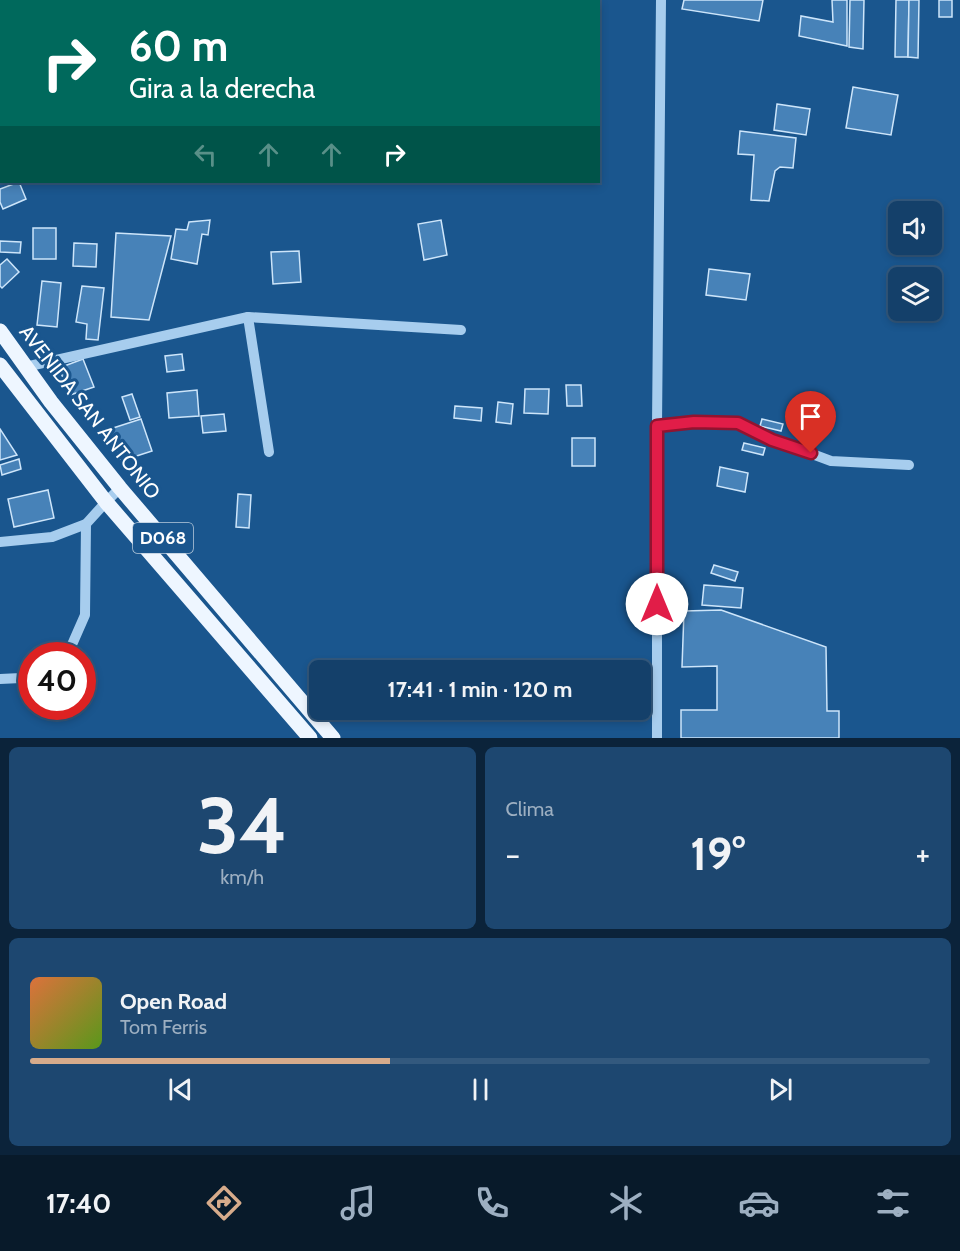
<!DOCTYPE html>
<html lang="es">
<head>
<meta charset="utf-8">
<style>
  :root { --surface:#14406a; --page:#1d4770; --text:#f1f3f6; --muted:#9dafc1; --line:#33597e; --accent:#d6ab8b }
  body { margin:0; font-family:Cabin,sans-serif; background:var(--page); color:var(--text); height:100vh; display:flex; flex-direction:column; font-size:22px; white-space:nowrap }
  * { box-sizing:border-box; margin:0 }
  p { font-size:20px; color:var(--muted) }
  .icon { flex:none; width:33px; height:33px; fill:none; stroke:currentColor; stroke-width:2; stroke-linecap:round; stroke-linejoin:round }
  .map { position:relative; height:738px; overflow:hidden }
  .drawer { display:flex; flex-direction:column; gap:9px; padding:9px; background:#0b233a; flex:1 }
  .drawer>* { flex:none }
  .hud { position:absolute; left:0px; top:0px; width:600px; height:183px; box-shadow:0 3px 9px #0003,0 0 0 2px var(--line); background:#00695c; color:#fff; overflow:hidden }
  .buttons { position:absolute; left:888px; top:201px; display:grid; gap:12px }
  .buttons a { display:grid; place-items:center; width:54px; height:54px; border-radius:9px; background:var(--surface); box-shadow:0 3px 9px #0003,0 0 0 2px var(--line); font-size:30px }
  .speed { position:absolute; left:18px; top:642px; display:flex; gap:12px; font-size:30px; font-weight:700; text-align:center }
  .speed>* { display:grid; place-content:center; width:78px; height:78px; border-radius:50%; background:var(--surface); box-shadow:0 3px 9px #0003,0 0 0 2px var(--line); line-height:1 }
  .speed .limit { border:9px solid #d22; background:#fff; color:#111 }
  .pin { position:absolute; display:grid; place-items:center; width:51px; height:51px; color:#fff; margin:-62px -26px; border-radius:50% 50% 50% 0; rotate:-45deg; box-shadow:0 0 6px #0007 }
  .pin .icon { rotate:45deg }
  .me { position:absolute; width:66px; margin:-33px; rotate:0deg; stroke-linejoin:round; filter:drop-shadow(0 0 4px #0008) }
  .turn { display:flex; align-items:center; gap:21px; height:126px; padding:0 30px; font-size:27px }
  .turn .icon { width:78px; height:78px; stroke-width:2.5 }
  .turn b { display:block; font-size:42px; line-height:51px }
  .lanes { display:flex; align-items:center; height:57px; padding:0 30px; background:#0003; justify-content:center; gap:30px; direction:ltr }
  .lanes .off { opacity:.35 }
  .big { font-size:45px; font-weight:700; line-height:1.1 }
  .drawer .card { flex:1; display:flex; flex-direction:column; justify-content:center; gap:9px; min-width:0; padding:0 21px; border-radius:9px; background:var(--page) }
  .drawer .dial { align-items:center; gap:0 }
  .dial b { font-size:78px; line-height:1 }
  .song { display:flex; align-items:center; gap:18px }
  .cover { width:72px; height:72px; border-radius:9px; background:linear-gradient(135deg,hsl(20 70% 55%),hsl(90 70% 35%)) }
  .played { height:6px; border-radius:3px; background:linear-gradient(90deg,var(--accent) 40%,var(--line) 40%) }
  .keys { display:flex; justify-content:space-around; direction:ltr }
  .heat { display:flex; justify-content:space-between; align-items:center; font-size:33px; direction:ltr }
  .drawer .tiles { flex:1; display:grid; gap:9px; grid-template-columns:1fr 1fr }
  .card:last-child { grid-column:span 2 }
  .trip { position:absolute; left:309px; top:660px; width:342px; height:60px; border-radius:9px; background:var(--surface); box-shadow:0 3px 9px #0003,0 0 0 2px var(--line); font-weight:700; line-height:60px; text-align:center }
  .dock { display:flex; height:96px; justify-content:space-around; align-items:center; background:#081a2a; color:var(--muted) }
  .dock .icon { width:42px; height:42px }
  .dock .active { color:var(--accent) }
  .dock b { font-size:27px; color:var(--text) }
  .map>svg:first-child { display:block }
</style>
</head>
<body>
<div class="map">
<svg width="960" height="738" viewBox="0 0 960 738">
  <rect width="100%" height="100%" fill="#1a568e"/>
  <g fill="#4782b8" stroke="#cde5fa" stroke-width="1.5">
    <polygon points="684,0 763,0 759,21 682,9"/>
    <polygon points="832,0 847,0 847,46 799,36 801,16 833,22"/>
    <polygon points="850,0 864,0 863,49 849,47"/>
    <polygon points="896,0 909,0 908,57 895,57"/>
    <polygon points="909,0 919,0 918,58 908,57"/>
    <rect x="939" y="0" width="13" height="17"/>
    <polygon points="853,87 898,95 891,135 846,128"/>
    <polygon points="777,104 810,109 806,135 774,130"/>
    <polygon points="740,131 796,138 793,168 780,167 775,171 769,201 751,200 754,155 738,154"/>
    <polygon points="19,182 26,199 3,209 0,202 0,189"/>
    <polygon points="210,220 208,235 202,234 197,264 171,259 176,229 187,230 189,222"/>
    <polygon points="441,220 447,255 424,260 418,224"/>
    <rect x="33" y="228" width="23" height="31"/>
    <polygon points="116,233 171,236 149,320 111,317"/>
    <polygon points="0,241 21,242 20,253 0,252"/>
    <polygon points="74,243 97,244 96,267 73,266"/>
    <polygon points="299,251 301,282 273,284 271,252"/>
    <polygon points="7,259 19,272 2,288 0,286 0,265"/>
    <polygon points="709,269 750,274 746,300 706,295"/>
    <polygon points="42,281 61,283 57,327 37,325"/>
    <polygon points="82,286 104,288 98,340 86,339 87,324 76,322"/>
    <polygon points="182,354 184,370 167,372 165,356"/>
    <polygon points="83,359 94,387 70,395 59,368"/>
    <polygon points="566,385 581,385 582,406 567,406"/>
    <polygon points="525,389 549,389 548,414 524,413"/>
    <polygon points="197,390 199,416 169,418 167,393"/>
    <polygon points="132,394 140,417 130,420 122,397"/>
    <polygon points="498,402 513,404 511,424 496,422"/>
    <polygon points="455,406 482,408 481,421 454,418"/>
    <polygon points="224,414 226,431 203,433 201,416"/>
    <polygon points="141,419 152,451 121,461 110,429"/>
    <polygon points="762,419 783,424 781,431 760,426"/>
    <polygon points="0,429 17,455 0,460"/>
    <rect x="572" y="438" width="23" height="28"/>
    <polygon points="744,443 765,448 763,455 742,450"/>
    <polygon points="19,459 21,469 2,475 0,465"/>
    <polygon points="720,467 748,473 745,492 717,486"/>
    <polygon points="48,490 54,518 14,527 8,499"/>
    <polygon points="238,494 251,495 249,528 236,527"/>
    <polygon points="714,565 738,572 735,581 711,573"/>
    <polygon points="704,585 743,588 741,608 702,605"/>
    <polygon points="721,610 826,647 827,711 839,711 839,738 681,738 681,710 717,710 717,666 682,667 684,611"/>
  </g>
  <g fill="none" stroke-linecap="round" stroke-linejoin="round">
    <g stroke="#a7cdee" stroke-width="10">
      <polyline points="311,0 311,2"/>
      <polyline points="319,2 320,0"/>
      <polyline points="0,103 2,102"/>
      <polyline points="248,317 269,452"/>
      <polyline points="25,367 248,317 461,330"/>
      <polyline points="657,426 694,422 738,423 772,439 831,461 909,465"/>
      <polyline points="0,542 52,537 86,524 106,502 120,488"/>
      <polyline points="67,656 85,615 86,524"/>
      <polyline points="0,679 21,678 32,674"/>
      <polyline points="657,738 657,426 661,0"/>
    </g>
    <g stroke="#eef6ff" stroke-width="15">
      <polyline points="0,331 51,402 120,488 333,738"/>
      <polyline points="0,365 106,502 310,738"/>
    </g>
  </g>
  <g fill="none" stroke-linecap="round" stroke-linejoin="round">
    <g stroke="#92132f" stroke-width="15">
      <polyline id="route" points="657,604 657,426 694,422 738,423 772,440 811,453"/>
    </g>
    <use href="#route" stroke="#e11d48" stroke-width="10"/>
  </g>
  <g text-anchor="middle" stroke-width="6" stroke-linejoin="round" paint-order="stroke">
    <rect fill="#1a568e" stroke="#baccdd" stroke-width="1.5" x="133" y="523" width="60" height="30" rx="4.5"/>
    <g font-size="18" font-weight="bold" fill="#fff">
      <text x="163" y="544">D068</text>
    </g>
    <g font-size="20" fill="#fff" stroke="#1a568e">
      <text transform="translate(90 412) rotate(52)" y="7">AVENIDA SAN ANTONIO</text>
    </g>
  </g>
</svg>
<div class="buttons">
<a><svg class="icon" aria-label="sound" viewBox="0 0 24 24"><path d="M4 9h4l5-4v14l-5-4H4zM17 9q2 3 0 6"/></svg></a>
<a><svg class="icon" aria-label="layers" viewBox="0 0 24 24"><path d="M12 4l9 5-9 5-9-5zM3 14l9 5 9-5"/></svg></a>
</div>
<div class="speed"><div class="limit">40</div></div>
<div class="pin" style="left:811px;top:453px;background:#d93025"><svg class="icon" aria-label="arrive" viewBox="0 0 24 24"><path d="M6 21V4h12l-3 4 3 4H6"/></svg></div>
<svg class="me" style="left:657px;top:604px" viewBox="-20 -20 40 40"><circle r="19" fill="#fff"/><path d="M0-13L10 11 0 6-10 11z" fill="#e11d48"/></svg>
<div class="trip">17:41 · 1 min · 120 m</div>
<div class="hud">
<div class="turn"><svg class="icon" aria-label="right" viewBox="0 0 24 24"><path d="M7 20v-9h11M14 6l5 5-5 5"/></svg><div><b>60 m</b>Gira a la derecha</div></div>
<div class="lanes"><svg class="icon off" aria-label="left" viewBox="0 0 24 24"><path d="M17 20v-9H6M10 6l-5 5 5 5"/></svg><svg class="icon off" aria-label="ahead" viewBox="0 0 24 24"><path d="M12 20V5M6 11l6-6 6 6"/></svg><svg class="icon off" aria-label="ahead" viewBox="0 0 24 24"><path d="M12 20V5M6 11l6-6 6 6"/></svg><svg class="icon" aria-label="right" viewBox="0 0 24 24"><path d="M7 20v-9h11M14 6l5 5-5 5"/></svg></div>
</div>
</div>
<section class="drawer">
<div class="tiles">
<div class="card dial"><b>34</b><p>km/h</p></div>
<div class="card"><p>Clima</p>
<div class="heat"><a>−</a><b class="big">19°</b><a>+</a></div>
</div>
<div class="card">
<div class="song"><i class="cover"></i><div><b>Open Road</b><p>Tom Ferris</p></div></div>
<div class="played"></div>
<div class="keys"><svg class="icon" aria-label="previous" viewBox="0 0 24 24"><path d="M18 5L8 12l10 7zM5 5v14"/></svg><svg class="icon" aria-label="pause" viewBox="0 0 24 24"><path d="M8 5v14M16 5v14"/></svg><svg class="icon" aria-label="next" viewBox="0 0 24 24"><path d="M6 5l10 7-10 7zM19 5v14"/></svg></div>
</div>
</div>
</section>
<nav class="dock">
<b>17:40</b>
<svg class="icon active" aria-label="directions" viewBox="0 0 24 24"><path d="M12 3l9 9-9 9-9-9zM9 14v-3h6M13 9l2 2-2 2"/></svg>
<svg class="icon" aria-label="music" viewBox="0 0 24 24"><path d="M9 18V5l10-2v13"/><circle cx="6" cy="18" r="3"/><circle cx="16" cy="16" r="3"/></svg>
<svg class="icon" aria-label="phone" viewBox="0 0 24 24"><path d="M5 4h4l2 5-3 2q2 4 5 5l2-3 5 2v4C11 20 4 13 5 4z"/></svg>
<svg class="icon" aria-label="climate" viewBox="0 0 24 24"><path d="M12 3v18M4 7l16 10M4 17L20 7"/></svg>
<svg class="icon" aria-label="car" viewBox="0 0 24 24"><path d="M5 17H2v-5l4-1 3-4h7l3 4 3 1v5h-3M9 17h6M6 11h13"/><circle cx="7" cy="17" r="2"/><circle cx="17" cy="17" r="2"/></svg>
<svg class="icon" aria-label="filters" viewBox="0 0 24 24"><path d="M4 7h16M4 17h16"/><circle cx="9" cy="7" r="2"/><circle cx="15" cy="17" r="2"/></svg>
</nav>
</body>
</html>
